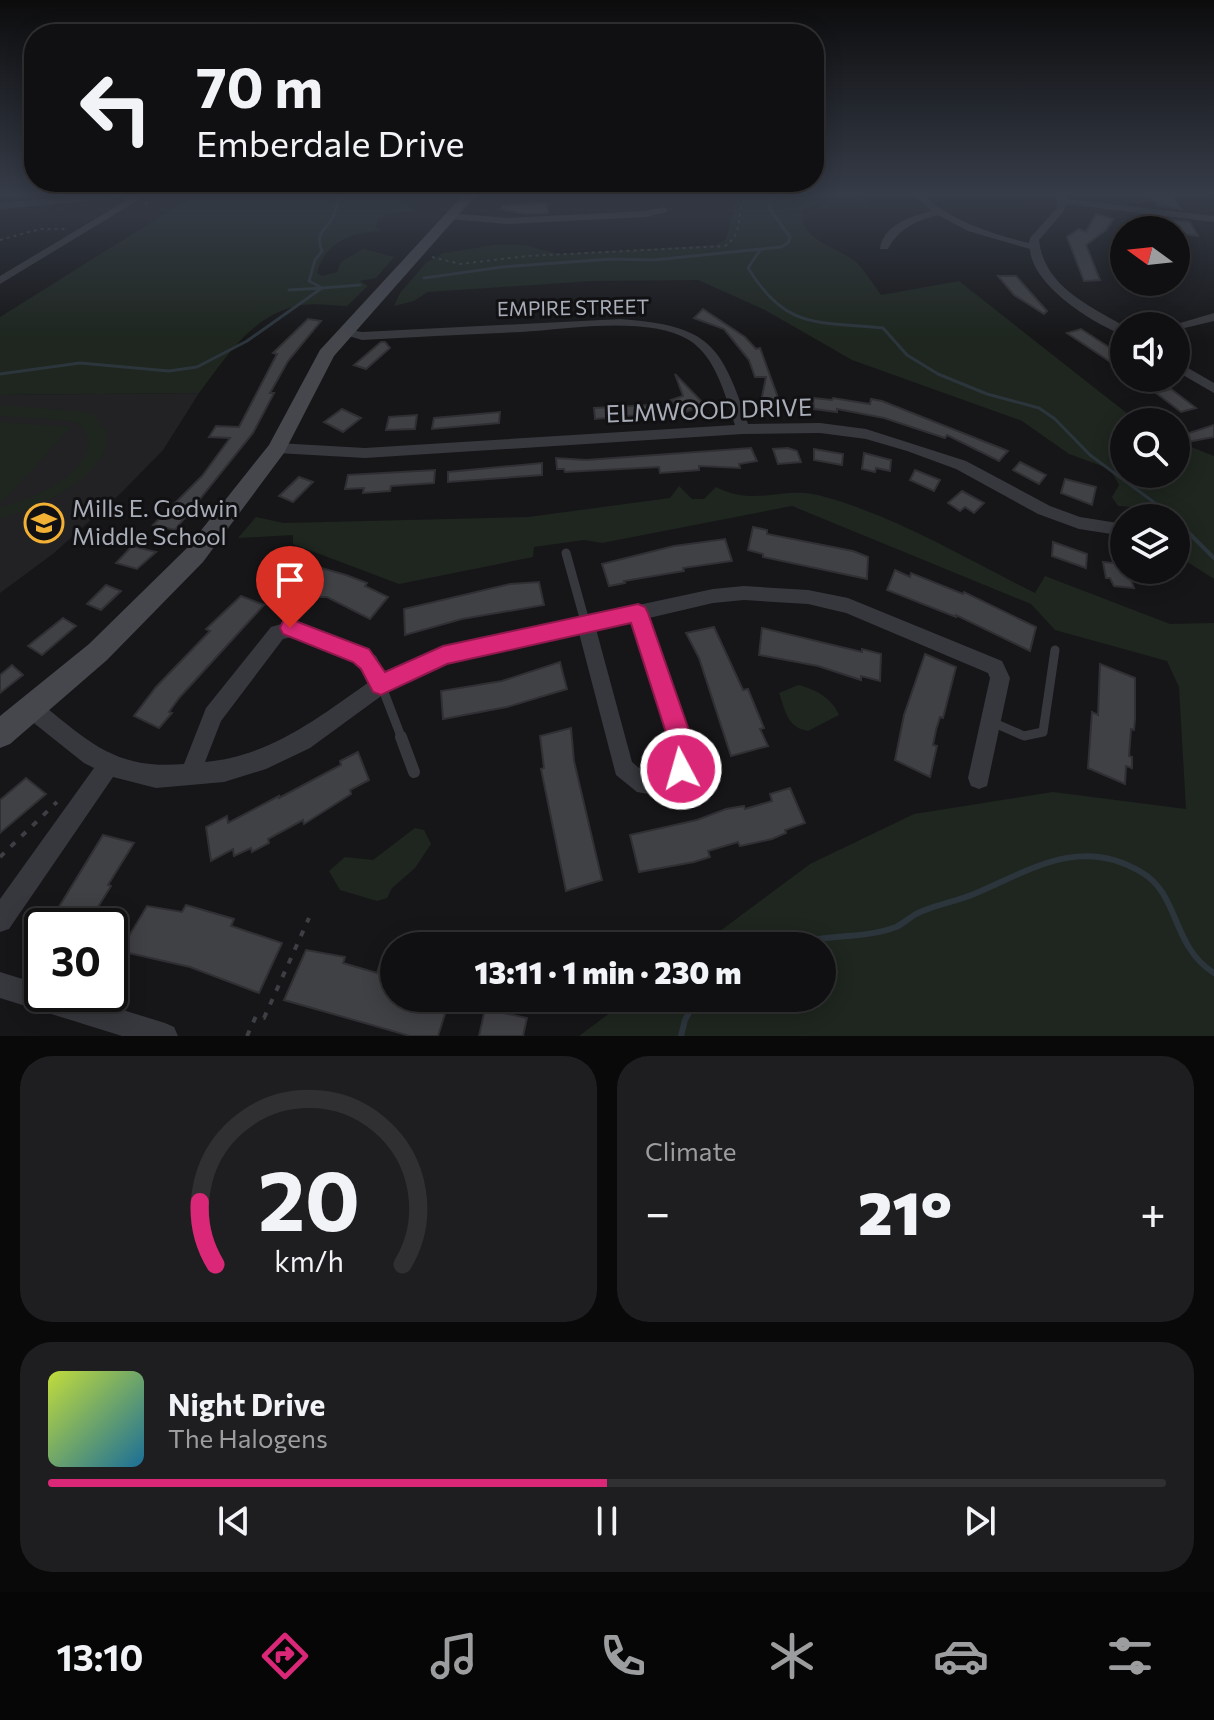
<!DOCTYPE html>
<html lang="en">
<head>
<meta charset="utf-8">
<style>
  :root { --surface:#101012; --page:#1e1e20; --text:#f1f3f6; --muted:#9c9d9f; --line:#303032; --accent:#db2777 }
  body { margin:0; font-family:Commissioner,sans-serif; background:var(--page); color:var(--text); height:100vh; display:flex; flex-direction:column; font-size:30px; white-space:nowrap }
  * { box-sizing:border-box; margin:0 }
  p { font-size:26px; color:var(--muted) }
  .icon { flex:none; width:44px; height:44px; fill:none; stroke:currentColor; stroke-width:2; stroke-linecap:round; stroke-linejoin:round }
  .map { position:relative; height:1036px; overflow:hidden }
  .panel { display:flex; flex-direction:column; gap:20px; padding:20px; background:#09090a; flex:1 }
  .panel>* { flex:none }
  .guide { position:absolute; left:24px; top:24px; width:800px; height:168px; border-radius:32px; box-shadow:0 4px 20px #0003,0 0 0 2px var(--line); background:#101012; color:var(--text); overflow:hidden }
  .needle { width:52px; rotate:285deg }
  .tools { position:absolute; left:1110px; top:216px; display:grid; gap:16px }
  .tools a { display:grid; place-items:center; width:80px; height:80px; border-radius:50%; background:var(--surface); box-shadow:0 4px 20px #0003,0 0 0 2px var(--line); font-size:40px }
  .speed { position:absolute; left:24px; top:908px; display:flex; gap:16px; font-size:40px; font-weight:700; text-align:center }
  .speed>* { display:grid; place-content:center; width:104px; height:104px; border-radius:50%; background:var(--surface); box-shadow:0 4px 20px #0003,0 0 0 2px var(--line); line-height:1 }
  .speed .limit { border:4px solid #111; border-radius:12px; background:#fff; color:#111 }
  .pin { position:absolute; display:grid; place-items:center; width:68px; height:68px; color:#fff; margin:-82px -34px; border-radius:50% 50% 50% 0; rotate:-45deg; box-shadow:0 0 8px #0007 }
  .pin .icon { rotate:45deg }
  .me { position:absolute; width:88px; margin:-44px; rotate:354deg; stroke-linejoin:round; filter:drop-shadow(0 0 6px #0008) }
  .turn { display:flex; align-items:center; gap:28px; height:168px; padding:0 40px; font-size:36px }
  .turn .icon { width:104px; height:104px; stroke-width:2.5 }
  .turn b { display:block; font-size:56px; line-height:68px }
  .big { font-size:60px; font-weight:800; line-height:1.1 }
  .panel .card { flex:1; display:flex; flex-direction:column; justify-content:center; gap:12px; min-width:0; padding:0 28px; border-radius:32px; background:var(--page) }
  .panel .dial { align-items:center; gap:0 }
  .dial svg { height:208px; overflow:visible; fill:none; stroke:var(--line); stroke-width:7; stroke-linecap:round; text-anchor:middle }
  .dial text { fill:var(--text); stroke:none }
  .song { display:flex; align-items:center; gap:24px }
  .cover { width:96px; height:96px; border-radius:12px; background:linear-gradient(135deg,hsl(70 70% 55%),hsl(200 70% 35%)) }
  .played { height:8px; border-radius:4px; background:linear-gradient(90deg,var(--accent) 50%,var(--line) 50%) }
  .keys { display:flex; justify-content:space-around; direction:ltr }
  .heat { display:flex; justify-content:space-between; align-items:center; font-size:44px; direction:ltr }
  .panel .tiles { flex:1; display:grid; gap:20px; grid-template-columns:1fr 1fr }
  .card:last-child { grid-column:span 2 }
  .trip { position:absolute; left:380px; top:932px; width:456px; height:80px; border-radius:40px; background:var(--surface); box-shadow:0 4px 20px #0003,0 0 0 2px var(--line); font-weight:800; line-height:80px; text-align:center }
  .tabs { display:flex; height:128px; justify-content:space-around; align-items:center; background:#060607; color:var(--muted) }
  .tabs .icon { width:56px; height:56px }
  .tabs .current { color:var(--accent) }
  .tabs b { font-size:36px; color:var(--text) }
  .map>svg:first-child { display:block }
</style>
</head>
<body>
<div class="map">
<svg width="1214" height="1036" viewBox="0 0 1214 1036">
  <rect width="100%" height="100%" fill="#161618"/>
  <polygon fill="#222225" points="199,393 163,450 122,492 54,553 0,593 0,395"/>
  <g fill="#1e261f">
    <path d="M195,195h198l21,14 -2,3 -24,2 -10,5 -2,8 4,4c-31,2 -55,12 -63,42l5,3 15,-4 4,-10 22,-13 31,8 -18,21 -16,3 8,5 -21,20c-15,0 -31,-3 -45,-1 -49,8 -75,51 -103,88l-199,2v-78z"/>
    <path d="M724,195h139l7,10h-52l-15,5c-5,30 32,36 50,50 11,8 20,24 28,35l78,-14 179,141h-14v52h52v-33l38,15v123l-36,-23 4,-6 -6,-12v-20c-21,0 -35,-12 -58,-12l-6,-9 7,-12 -9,-16 -41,-15 -47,-33 -170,-61 -87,-50 -67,-30 -105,1 -165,11 -14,9 -20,5 6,-13 26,-30 17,-10 52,-8h30l33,9 158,-9 10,-6 9,-35z"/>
    <path d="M0,405l86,7 7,3 13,17c6,45 -72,77 -106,86v-11c32,-8 84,-28 90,-66l-9,-16 -7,-4 -74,-5z"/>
    <polygon points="0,422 71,427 3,501 0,501"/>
    <path d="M679,486l13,13h12l12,-12c39,20 65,-1 102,8 77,20 146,63 217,98l10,-17 125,48 44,-1v413h-635l51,-38h192v-52h-122l110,-82 104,-50 139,-22 133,17 -7,-122 -12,-26 -112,-31 -24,-26 -239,-98 -190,37 -18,-3 -50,7 -1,10 -134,27 -106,-40v-9l-55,3 18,-21 28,6 244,-6 142,-19z"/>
    <path d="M798,685c17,4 34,13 41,30l-31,16c-21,-4 -22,-19 -29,-38z"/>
    <polygon points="415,828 424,830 431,844 415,868 392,888 387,898 377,901 340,890 329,871 345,857 373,860"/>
  </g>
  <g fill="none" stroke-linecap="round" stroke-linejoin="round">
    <g stroke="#2c353c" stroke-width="3">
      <path d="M336,195l3,1c-2,8 -4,20 -9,26 -9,11 -14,14 -8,29l-7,9 -6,21 13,7 38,-3"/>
      <path d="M760,250l-12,18c39,63 69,53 135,60l24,27 31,19 49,20 52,14 16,11 35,36 73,54"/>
      <polyline points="424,278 502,267 611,259 654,260 781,247 788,243 790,237 769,208 772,195"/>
      <polyline points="0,374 80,363 169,371 197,367 247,341 322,288 289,290"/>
    </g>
    <g stroke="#2c353c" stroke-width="4">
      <polyline points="1160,507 1174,518"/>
      <polyline points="1176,520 1214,558"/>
    </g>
    <g stroke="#2c353c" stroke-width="6">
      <path d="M788,946c35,-13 74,-6 108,-19 7,-3 13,-9 20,-13 18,-9 39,-12 58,-20 55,-23 106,-59 167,-22 39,22 30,74 73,101"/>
      <polyline points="681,1036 685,1020 697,998"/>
    </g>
  </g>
  <g fill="#404145" stroke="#303034" stroke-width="2">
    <polygon points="1150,195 1173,197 1181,209 1157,206"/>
    <polygon points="547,203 548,213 525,214 501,209 502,206"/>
    <polygon points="1096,214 1113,219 1106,230 1086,245 1100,280 1084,281 1067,237 1079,229 1086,232"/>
    <polygon points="1164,219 1190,222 1198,236 1176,233"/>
    <polygon points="998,276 1016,276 1047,311 1044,314 1014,295"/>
    <polygon points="703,309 745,337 756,349 760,348 781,406 761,402 766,377 755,377 749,360 724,329 694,318"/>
    <polygon points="308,319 321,321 288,361 270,393 274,393 253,433 175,530 153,525 202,476 230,438 209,437 216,426 239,427 277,354 273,353"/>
    <polygon points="1081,329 1124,357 1124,371 1067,333"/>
    <polygon points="381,342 385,342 390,348 366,369 354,365"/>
    <polygon points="675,374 705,405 683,413 671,400 683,396"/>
    <polygon points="1171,389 1196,408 1181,412 1156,393"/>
    <polygon points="813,398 832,400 833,398 870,404 871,399 882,401 1008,451 999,461 947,435 945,438 884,418 837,409 837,412 814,409"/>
    <polygon points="649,405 650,414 595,419 594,408"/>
    <polygon points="342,409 361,418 343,432 324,422"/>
    <polygon points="500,412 499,423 432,429 434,418"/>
    <polygon points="417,415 415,429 386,430 389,417"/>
    <polygon points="1176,425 1186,434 1214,425 1214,437 1176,444"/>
    <polygon points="751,448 757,461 739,464 740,468 699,466 699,470 660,473 659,467 565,472 564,469 557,469 556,458 586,460"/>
    <polygon points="788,448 797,451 801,462 778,464 773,449"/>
    <polygon points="814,449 843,454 842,465 814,460"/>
    <polygon points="864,453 891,460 890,471 876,468 875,472 862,469"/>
    <polygon points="1020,462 1046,475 1039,484 1013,470"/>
    <polygon points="542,463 542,475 448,482 448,472"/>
    <polygon points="435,470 434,483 391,486 390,491 363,493 364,488 345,489 348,475"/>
    <polygon points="915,470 940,480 934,491 910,480"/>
    <polygon points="299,477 313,482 293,502 279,496"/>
    <polygon points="1065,479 1096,487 1092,505 1061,493"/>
    <polygon points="962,491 984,503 974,513 965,507 960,511 948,503"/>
    <polygon points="753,527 767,530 767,534 853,551 868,557 867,579 763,557 763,554 748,550"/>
    <polygon points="725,539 732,561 683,568 684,571 624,581 625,583 609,586 602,564 674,546"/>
    <polygon points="1053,542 1087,554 1086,568 1052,556"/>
    <polygon points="132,546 156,552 137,569 116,563"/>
    <polygon points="279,556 346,575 367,583 365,586 388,597 370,619 327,597 314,597 260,577"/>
    <polygon points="1103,562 1124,564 1124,570 1140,570 1146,582 1131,580 1134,588 1114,586 1110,578 1106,578"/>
    <polygon points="895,570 910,577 911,573 963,594 964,592 1036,627 1030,651 956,615 956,617 887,590"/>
    <polygon points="539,582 544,605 462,619 405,635 404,609 510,584"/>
    <polygon points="106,585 121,591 101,610 87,604"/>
    <polygon points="241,596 264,605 179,698 169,712 172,713 159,728 134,716 156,687 210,631 206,629"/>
    <polygon points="63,618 76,626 42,655 28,646"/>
    <polygon points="714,627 743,690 748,689 764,728 760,729 768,746 731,756 699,658 686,633"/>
    <polygon points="762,628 862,652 862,649 881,654 880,681 861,676 861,680 818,666 759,655"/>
    <polygon points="925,654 956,667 943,718 940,717 936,730 933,745 937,746 930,777 895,760 904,715"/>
    <polygon points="560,662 567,689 507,707 443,719 441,691 502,681"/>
    <polygon points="1100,664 1135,678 1135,719 1134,730 1131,729 1129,756 1132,757 1132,768 1126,766 1125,784 1088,768 1092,712 1098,715"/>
    <polygon points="12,665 23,675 0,693 0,675"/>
    <polygon points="571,728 574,761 602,880 566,891 541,769 544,768 540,736"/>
    <polygon points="358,752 369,780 350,790 351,794 304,824 303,820 268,839 269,843 252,852 251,848 234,856 233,849 211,861 206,827 227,816 228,823 279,796 279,798 341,765 340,761"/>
    <polygon points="26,778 46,794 0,833 0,800"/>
    <polygon points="790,788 805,823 785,830 786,833 772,839 740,846 738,842 708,851 710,857 694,862 639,872 630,835 697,820 726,809 744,806 745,809 772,801 770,794"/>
    <polygon points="103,835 134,843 108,885 111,886 86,926 70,926 51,920"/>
    <polygon points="186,905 234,919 231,926 282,943 259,993 190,967 120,951 147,906 182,912"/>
    <polygon points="306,950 345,957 343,963 377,973 380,964 394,968 394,998 450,998 438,1036 410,1036 284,1000"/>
    <polygon points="485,1009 527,1018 523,1036 479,1036"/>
  </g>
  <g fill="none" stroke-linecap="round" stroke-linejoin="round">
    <g stroke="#3d3f44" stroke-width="2" stroke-dasharray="3 4" stroke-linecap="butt">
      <polyline points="145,204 157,195"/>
      <polyline points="0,240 40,229 67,229"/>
      <path d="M432,257l28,7 67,-8 198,-10c21,-14 9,-35 22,-51"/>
    </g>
    <g stroke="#3d3f44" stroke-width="4" stroke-dasharray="6 9" stroke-linecap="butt">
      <polyline points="0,857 57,802"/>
      <polyline points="247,1036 256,1016 264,1018 309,918"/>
    </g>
    <g stroke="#37383d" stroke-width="9">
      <polyline points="566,553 586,625"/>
      <polyline points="382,687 402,739"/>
      <polyline points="992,722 1024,736 1043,732 1055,650"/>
    </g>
    <polyline stroke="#37383d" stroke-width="12" points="401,737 414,772"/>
    <g fill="#37383d" fill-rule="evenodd">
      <polygon points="93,195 131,195 140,199 0,284 0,276 127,200 121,198 0,209 0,203"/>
      <path d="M913,195c14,-1 21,10 33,17 25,15 54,24 83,31l1,-5 26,-29 1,-14h10l-1,4 148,17v6l-148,-18 -2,7 -25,29c5,46 49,65 85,86v9c-31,-11 -92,-50 -94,-86l-62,-18 -30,-16c-22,6 -39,13 -50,34h-8c2,-23 31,-33 52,-38z"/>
      <polygon points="664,207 667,208 667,212 645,217 506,224 451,219 446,216 451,213 506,218 645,211"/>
      <polygon points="1214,313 1214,321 1176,330 1176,326 1170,326"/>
      <path d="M621,319c88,7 100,24 127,105l72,-1 46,6 100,32 84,45 30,11 44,7v12l-45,-7 -41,-15 -82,-45 -49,-18 -41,-12 -46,-6 -77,1 -378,24 -88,-5 -7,-5 7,-5 88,5 370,-23c-10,-29 -18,-67 -46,-85 -41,-25 -122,-11 -168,-8 -53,2 -106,5 -159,8l-23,-7 6,-4 17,3z"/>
      <polygon points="1176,361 1214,383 1214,393 1176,371"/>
      <path d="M744,586l64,4 40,8 154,63 8,17 -23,108 -8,3 -8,-3 -3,-8 22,-100 -2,-5 -142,-60 -38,-9 -64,-4 -31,3 -64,15 44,133 -1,18 -10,16 -22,11 -23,-4 -21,-17 -37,-142 -133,30 -58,28 -78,57 -44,21 -42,13 -68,6 -43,-11 -104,152 -9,3v-33l94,-131 -10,-5 -59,-47 -3,-7 3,-7 7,-2 7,2c51,40 76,68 145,62l22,-56 65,-81 24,-7 65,25 16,11 9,17 58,-26 270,-58zM632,621l41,130 -2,14 -11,9h-14l-14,-12 -36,-133zM295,636c27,11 60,18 74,46 -51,36 -99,74 -164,80l16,-41 62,-82z"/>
      <polygon points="0,972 42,985 42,994 71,994 165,1023 174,1027 178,1036 122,1036 0,998"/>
    </g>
    <polygon fill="#45474d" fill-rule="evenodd" points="463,195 476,195 334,356 284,453 203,562 107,660 10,744 0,748 0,716 89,644 187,548 269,445 320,350"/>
  </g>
  <linearGradient id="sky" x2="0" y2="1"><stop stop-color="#0c0c0d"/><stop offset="0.57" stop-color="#363c48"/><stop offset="1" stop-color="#363c48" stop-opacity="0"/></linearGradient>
  <rect width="1214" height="340" fill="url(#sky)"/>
  <polygon fill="#db2777" stroke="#8e194d" stroke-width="2" points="638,604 645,607 648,613 693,742 695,761 689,777 681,781 672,777 669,769 671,761 669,742 631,623 447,664 381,695 373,692 361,669 353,662 283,634 280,628 283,621 290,619 369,649 385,672 443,646"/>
  <defs>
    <g id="school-ring" transform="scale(2)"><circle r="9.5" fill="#111113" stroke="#f2b134" stroke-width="1.5"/><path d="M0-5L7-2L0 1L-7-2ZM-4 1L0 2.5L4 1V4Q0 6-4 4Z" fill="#f2b134"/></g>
  </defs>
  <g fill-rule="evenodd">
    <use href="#school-ring" x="44" y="523"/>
  </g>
  <g text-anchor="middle" stroke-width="6" stroke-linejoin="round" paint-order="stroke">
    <g font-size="20" fill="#a8adb8" stroke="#111113">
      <text transform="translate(573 308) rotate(-1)" y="7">EMPIRE STREET</text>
    </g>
    <g font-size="24" fill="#a8adb8" stroke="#111113">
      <text transform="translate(709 411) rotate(-2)" y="8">ELMWOOD DRIVE</text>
    </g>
    <g font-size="24" fill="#a8adb8" stroke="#111113" text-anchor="start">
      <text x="72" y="517">Mills E. Godwin<tspan x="72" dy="28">Middle School</tspan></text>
    </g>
  </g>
</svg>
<div class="tools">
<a><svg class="needle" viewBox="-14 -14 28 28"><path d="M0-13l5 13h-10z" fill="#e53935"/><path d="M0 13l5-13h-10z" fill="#9c9d9f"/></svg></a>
<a><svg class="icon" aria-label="sound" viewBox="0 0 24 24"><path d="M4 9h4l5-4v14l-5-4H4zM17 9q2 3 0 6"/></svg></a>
<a><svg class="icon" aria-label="search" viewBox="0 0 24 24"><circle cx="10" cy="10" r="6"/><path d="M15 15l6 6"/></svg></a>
<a><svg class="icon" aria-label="layers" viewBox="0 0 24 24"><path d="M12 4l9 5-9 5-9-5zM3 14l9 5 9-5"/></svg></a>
</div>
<div class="speed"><div class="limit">30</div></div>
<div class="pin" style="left:290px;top:628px;background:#d93025"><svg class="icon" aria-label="arrive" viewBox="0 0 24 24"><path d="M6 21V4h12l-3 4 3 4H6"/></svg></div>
<svg class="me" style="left:681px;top:769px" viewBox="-20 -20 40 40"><circle r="17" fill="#db2777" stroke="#fff" stroke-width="3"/><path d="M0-11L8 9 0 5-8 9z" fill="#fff"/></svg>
<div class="trip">13:11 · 1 min · 230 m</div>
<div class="guide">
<div class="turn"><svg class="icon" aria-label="left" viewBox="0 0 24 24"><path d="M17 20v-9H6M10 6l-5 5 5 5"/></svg><div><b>70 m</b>Emberdale Drive</div></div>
</div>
</div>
<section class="panel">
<div class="tiles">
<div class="card dial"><svg viewBox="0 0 100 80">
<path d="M14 69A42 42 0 1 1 86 69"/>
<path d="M14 69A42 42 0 0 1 8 45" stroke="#db2777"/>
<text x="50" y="56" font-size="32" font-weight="700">20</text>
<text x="50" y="72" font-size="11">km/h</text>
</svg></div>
<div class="card"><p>Climate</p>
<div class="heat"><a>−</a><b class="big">21°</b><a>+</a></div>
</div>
<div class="card">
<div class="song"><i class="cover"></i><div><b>Night Drive</b><p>The Halogens</p></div></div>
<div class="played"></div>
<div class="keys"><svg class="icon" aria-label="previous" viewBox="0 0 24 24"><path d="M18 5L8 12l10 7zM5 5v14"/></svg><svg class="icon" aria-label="pause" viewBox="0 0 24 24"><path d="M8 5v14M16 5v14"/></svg><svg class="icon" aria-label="next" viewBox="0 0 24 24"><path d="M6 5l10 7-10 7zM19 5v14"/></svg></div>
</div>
</div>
</section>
<nav class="tabs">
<b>13:10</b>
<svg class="icon current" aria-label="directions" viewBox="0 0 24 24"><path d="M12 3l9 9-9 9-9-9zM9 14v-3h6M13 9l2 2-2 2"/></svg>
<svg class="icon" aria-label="music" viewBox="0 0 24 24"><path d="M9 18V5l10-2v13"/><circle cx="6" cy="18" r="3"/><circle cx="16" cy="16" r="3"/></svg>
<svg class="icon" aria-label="phone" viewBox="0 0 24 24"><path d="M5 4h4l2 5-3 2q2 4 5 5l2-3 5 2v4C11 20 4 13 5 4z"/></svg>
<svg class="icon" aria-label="climate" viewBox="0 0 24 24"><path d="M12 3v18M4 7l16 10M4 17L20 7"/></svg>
<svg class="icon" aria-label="car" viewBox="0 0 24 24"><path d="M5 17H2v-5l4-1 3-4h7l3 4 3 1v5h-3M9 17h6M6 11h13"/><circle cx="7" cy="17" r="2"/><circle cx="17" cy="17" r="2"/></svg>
<svg class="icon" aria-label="filters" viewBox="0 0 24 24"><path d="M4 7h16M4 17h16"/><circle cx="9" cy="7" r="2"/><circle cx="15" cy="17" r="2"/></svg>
</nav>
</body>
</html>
